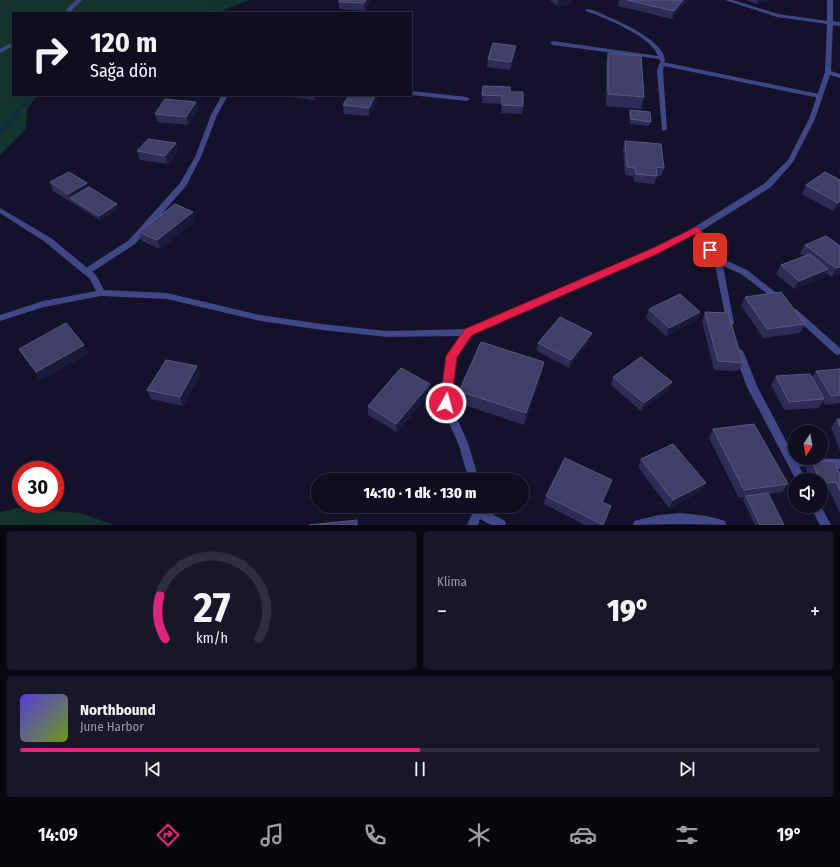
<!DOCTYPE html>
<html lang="tr">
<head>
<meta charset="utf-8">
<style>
  :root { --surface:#0e0e20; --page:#171729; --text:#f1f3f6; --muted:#9b9ca5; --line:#2e2e3e; --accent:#db2777 }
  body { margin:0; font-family:"Fira Sans Condensed",sans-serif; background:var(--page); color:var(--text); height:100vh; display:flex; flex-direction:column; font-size:15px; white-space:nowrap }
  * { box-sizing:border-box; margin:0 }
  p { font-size:13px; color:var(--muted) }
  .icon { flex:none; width:22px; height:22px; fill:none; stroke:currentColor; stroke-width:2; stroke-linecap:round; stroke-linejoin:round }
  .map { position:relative; height:525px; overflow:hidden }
  .sheet { display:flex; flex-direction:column; gap:6px; padding:6px; background:#080812; flex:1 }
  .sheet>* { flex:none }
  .top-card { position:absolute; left:12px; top:12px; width:400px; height:84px; border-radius:0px; box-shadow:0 2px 6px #0003,0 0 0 1px var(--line); background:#0e0e20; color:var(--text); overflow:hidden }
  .needle { width:26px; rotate:191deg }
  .controls { position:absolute; left:788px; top:425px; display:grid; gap:8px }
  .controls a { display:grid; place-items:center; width:40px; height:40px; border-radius:50%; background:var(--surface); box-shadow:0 2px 6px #0003,0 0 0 1px var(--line); font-size:20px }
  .speed { position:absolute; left:12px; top:461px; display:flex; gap:8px; font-size:20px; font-weight:700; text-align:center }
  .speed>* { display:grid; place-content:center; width:52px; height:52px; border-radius:50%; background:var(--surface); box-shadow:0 2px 6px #0003,0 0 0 1px var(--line); line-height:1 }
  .speed .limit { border:6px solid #d22; background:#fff; color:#111 }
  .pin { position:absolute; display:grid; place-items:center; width:34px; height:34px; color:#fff; margin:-17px; border-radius:8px; box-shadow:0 2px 6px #0006 }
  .me { position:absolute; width:44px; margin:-22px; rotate:7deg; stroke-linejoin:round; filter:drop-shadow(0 0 3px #0008) }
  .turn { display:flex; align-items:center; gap:14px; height:84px; padding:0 12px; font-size:18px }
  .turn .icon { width:52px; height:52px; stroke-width:2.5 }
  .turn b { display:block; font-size:28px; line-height:34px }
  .big { font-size:30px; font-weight:800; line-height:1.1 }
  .sheet .tile { flex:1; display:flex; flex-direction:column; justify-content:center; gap:6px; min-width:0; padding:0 14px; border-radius:6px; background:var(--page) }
  .sheet .dial { align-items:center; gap:0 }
  .dial svg { height:104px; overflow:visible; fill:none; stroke:var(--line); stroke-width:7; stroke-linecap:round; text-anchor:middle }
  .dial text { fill:var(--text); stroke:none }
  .song { display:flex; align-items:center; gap:12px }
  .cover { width:48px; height:48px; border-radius:6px; background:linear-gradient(135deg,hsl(250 70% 55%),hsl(80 70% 35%)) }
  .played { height:4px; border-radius:2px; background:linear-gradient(90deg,var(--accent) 50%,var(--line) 50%) }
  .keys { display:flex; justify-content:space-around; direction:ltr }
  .heat { display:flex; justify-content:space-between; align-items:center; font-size:22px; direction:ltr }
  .sheet .tiles { flex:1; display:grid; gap:6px; grid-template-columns:1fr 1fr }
  .tile:last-child { grid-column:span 2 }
  .trip { position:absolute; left:311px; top:473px; width:218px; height:40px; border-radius:20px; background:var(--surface); box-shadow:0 2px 6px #0003,0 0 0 1px var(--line); font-weight:800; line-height:40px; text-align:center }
  .tab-bar { display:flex; height:64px; justify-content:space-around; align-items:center; background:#06060d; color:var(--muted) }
  .tab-bar .icon { width:28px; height:28px }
  .tab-bar .active { color:var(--accent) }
  .tab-bar b { font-size:18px; color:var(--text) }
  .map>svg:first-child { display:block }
</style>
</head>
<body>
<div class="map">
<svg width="840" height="525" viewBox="0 0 840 525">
  <rect width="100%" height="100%" fill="#13122a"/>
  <g fill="#15342e">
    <polygon points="0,0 249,0 216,13 13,13 13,95 38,95 27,109 26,129 0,155"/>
    <polygon points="18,508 81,513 113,525 0,525 0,512"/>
  </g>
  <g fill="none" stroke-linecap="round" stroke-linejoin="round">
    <g fill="#0e2b47" fill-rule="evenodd">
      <polygon points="230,0 235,0 203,13 198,13"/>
      <polygon points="31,95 36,95 2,132 0,132 0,128"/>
    </g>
    <g fill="#3f4787" fill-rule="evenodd">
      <path d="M586,9c7,0 14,4 20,7 17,7 58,25 59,45l-2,1 156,32 3,2 -3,2 -155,-32 -1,5 4,58 -3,2 -2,-1 -5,-59 2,-7 2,-2 -2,-3 -106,-14 -3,-2 3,-2 105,15c-7,-20 -53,-38 -72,-45z"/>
      <polygon points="411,91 467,97 470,99 467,101 411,95"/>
      <polygon points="222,95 228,95 217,115 201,157 186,186 135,244 89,274 83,274 82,272 83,270 129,240 180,183 195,157 211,115"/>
    </g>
    <g fill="#3f4787" fill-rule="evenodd">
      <polygon points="76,0 82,0 69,13 63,13"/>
      <polygon points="725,0 733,0 778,14 827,21 827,0 833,0 833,21 840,22 840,26 833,25 831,71 840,74 840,78 830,75 815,119 793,162 771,187 701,231 721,258 747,270 784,299 783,301 777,301 741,274 723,266 734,323 733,325 727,325 714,260 695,234 657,254 471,334 456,358 450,403 468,443 479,480 469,480 458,443 440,403 447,357 461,336 387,337 322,330 260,321 167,299 101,296 44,307 0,321 0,315 43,301 96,291 90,279 45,242 0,213 0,208 51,238 96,275 104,290 167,293 260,315 322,324 387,331 467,329 651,250 693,228 765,183 788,160 809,119 825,72 827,24 777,17"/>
      <polygon points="13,42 13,46 0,53 0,49"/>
      <polygon points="793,308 796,309 840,348 840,354 837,355 834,353 790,313 789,311 790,309"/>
      <polygon points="739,349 742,350 744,353 757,386 795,458 840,459 840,469 799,466 806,480 796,480 747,387 734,353 736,350"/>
      <polygon points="472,506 482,506 483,509 505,521 506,525 491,525 480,519 478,525 467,525 473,512"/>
      <polygon points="810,506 821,506 831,525 820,525"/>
      <path d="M680,513c14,1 31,3 45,8l1,4 -46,-1 -47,1 1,-4 25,-6z"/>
    </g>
  </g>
  <g fill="#2e2c57">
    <polygon points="339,0 370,0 365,11 339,9"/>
    <polygon points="550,0 572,0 572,4 557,6"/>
    <polygon points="619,0 687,0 672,19 618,6"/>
    <polygon points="746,0 769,0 756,4"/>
    <polygon points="608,53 644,97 641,109 606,106 606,65"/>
    <polygon points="515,54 510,70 487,67 488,59"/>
    <polygon points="483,86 510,92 523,106 522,114 501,113 502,104 482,103"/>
    <polygon points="276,95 317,95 317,96 314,100"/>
    <polygon points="349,95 377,95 377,100 369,116 344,114 343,105"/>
    <polygon points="196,102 198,110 188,125 157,122 155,114"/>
    <polygon points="630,110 651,122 649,126 630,124 629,114"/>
    <polygon points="625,141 664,168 661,176 657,176 654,184 634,182 633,176 625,175 623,149"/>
    <polygon points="176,143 178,151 168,164 140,160 137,151"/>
    <polygon points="840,180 840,206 833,211 802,194 806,185"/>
    <polygon points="50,182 89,187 119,209 100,220 53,191"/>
    <polygon points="193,212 195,221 160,249 142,241 139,232"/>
    <polygon points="826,236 840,273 832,277 826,273 824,278 794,289 776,274 781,265 804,256 800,254 805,245"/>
    <polygon points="745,297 805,324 800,333 763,338 741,305"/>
    <polygon points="649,309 700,312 697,320 666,336 646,318"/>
    <polygon points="705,312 743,363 738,371 714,370 702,321"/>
    <polygon points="589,341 569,368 537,351 538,343"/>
    <polygon points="19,349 88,353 41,380 24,357"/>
    <polygon points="544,362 542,374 524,425 458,403 459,391"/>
    <polygon points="197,366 200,375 183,406 151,399 147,390"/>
    <polygon points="840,369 840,403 825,405 823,401 819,408 784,410 771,385 776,376 812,378 816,371"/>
    <polygon points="613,377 669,390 641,411 611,385"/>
    <polygon points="430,384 430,393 397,432 368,415 368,406"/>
    <polygon points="837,419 840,419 840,451 831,427"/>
    <polygon points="713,429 788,484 782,492 768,494 784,525 755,525 743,500 745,497 739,498 709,438"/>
    <polygon points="641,459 706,483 701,491 669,508 638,467"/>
    <polygon points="812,462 840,474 840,513 829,490 821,490 821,480 810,480 806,470"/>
    <polygon points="609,488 603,502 603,525 585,525 544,504 546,496"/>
  </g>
  <g fill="#1b1a3d">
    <polygon points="366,0 370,0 365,11 364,3"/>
    <polygon points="558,0 572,0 572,4 557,6"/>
    <polygon points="683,0 687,0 672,19 674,11"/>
    <polygon points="758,0 769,0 756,4"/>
    <polygon points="516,46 515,54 510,70 511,62"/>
    <polygon points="314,95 317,95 317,96 314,100"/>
    <polygon points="375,95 377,95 377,100 369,116 369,108"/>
    <polygon points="196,102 198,110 188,125 186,117"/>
    <polygon points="176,143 178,151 168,164 165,156"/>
    <polygon points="87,183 90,191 70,198 68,194"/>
    <polygon points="840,201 840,206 833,211 838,203"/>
    <polygon points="117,204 119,209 100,220 99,216"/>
    <polygon points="193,212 195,221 160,249 157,240"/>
    <polygon points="840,267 840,273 832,277 836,268"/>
    <polygon points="828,269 824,278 794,289 799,281"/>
    <polygon points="700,312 697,320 666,336 669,328"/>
    <polygon points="592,333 589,341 569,368 571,360"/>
    <polygon points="84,345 88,353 41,380 36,372"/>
    <polygon points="544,362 542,374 524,425 526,413"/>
    <polygon points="197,366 200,375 183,406 180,397"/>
    <polygon points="672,382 669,390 641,411 644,403"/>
    <polygon points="430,384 430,393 397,432 396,424"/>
    <polygon points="612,480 609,488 599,510 602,502"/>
    <polygon points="706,483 701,491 669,508 673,500"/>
  </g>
  <g fill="#413f68" stroke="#595880">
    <polygon points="339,0 366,0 364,3 339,2"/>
    <polygon points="627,0 683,0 674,11"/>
    <polygon points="493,43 516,46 511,62 488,59"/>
    <polygon points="608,53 641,56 644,97 608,94"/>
    <polygon points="483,86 510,87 510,92 523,92 523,106 502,105 502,96 482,95"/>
    <polygon points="349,95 375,95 369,108 343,105"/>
    <polygon points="165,99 196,102 186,117 155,114"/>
    <polygon points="630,110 650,112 651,122 631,119"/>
    <polygon points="148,139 176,143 165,156 137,151"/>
    <polygon points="625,141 661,144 664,168 656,167 657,176 636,174 635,168 627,167"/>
    <polygon points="69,172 87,183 68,194 50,182"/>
    <polygon points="825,172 840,180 840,201 838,203 806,185"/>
    <polygon points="89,187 117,204 99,216 70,198"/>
    <polygon points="175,204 193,212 157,240 139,232"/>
    <polygon points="826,236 840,246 840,267 836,268 805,245"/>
    <polygon points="810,254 828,269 799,281 781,265"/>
    <polygon points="781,292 805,324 767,329 745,297"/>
    <polygon points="680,294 700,312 669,328 649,309"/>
    <polygon points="705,312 728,313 743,363 718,361"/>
    <polygon points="560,317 592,333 571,360 538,343"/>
    <polygon points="66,323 84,345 36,372 19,349"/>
    <polygon points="481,342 544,362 526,413 459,391"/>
    <polygon points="641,357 672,382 644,403 613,377"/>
    <polygon points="166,360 197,366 180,397 147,390"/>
    <polygon points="401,368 430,384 396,424 368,406"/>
    <polygon points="840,369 840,395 831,396 816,371"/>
    <polygon points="810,374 824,399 789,402 776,376"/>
    <polygon points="837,419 840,419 840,427"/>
    <polygon points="754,424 788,484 744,490 713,429"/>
    <polygon points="673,444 706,483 673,500 641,459"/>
    <polygon points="565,458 612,480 602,502 611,506 603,525 546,496"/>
    <polygon points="834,461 840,474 840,491 836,482 821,483 821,480 820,480 812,462"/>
    <polygon points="768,493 784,525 760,525 746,496"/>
    <polygon points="357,520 357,525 309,525"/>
  </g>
  <polygon fill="#e11d48" stroke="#92132f" points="696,227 699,228 715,250 714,252 707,252 695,234 657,254 472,335 457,357 451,403 449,406 442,406 440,403 446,356 465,329 651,249"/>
</svg>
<div class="controls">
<a><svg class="needle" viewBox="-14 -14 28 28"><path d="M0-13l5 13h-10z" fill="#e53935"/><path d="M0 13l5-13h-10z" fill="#9b9ca5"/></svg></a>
<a><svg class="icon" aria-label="sound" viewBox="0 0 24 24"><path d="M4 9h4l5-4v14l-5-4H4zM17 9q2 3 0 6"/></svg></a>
</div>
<div class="speed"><div class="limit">30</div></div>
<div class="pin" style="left:710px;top:250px;background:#d93025"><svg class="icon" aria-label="arrive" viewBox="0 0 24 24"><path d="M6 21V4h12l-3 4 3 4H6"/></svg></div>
<svg class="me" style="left:446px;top:403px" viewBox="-20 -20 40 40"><circle r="17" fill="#e11d48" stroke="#fff" stroke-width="3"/><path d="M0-11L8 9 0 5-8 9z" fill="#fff"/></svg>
<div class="trip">14:10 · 1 dk · 130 m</div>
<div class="top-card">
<div class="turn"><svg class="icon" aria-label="right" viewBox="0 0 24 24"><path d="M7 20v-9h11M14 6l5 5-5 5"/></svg><div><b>120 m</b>Sağa dön</div></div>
</div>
</div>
<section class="sheet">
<div class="tiles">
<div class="tile dial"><svg viewBox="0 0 100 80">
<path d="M14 69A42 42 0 1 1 86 69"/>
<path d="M14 69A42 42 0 0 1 10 36" stroke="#db2777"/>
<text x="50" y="56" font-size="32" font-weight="700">27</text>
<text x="50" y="72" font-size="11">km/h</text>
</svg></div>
<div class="tile"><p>Klima</p>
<div class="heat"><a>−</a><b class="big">19°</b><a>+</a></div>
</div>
<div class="tile">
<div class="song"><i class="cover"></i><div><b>Northbound</b><p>June Harbor</p></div></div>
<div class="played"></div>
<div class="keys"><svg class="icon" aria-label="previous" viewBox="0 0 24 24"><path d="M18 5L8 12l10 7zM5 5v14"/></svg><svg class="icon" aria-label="pause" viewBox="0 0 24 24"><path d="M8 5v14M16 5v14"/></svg><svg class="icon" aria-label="next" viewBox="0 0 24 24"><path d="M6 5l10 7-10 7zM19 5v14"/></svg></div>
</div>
</div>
</section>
<nav class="tab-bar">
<b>14:09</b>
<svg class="icon active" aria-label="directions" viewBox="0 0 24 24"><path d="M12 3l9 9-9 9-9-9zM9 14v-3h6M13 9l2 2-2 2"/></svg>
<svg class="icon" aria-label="music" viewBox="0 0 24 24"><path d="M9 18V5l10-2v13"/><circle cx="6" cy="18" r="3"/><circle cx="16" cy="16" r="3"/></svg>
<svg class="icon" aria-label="phone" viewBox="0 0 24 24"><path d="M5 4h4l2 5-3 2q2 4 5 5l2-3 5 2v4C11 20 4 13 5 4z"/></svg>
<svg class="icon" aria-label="climate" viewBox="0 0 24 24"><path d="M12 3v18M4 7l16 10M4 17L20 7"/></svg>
<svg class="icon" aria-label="car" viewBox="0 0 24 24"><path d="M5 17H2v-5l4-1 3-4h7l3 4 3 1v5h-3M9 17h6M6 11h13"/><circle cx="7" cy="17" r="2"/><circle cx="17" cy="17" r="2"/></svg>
<svg class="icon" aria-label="filters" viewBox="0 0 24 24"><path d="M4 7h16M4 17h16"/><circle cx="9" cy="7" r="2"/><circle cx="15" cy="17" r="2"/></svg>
<b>19°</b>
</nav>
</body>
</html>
